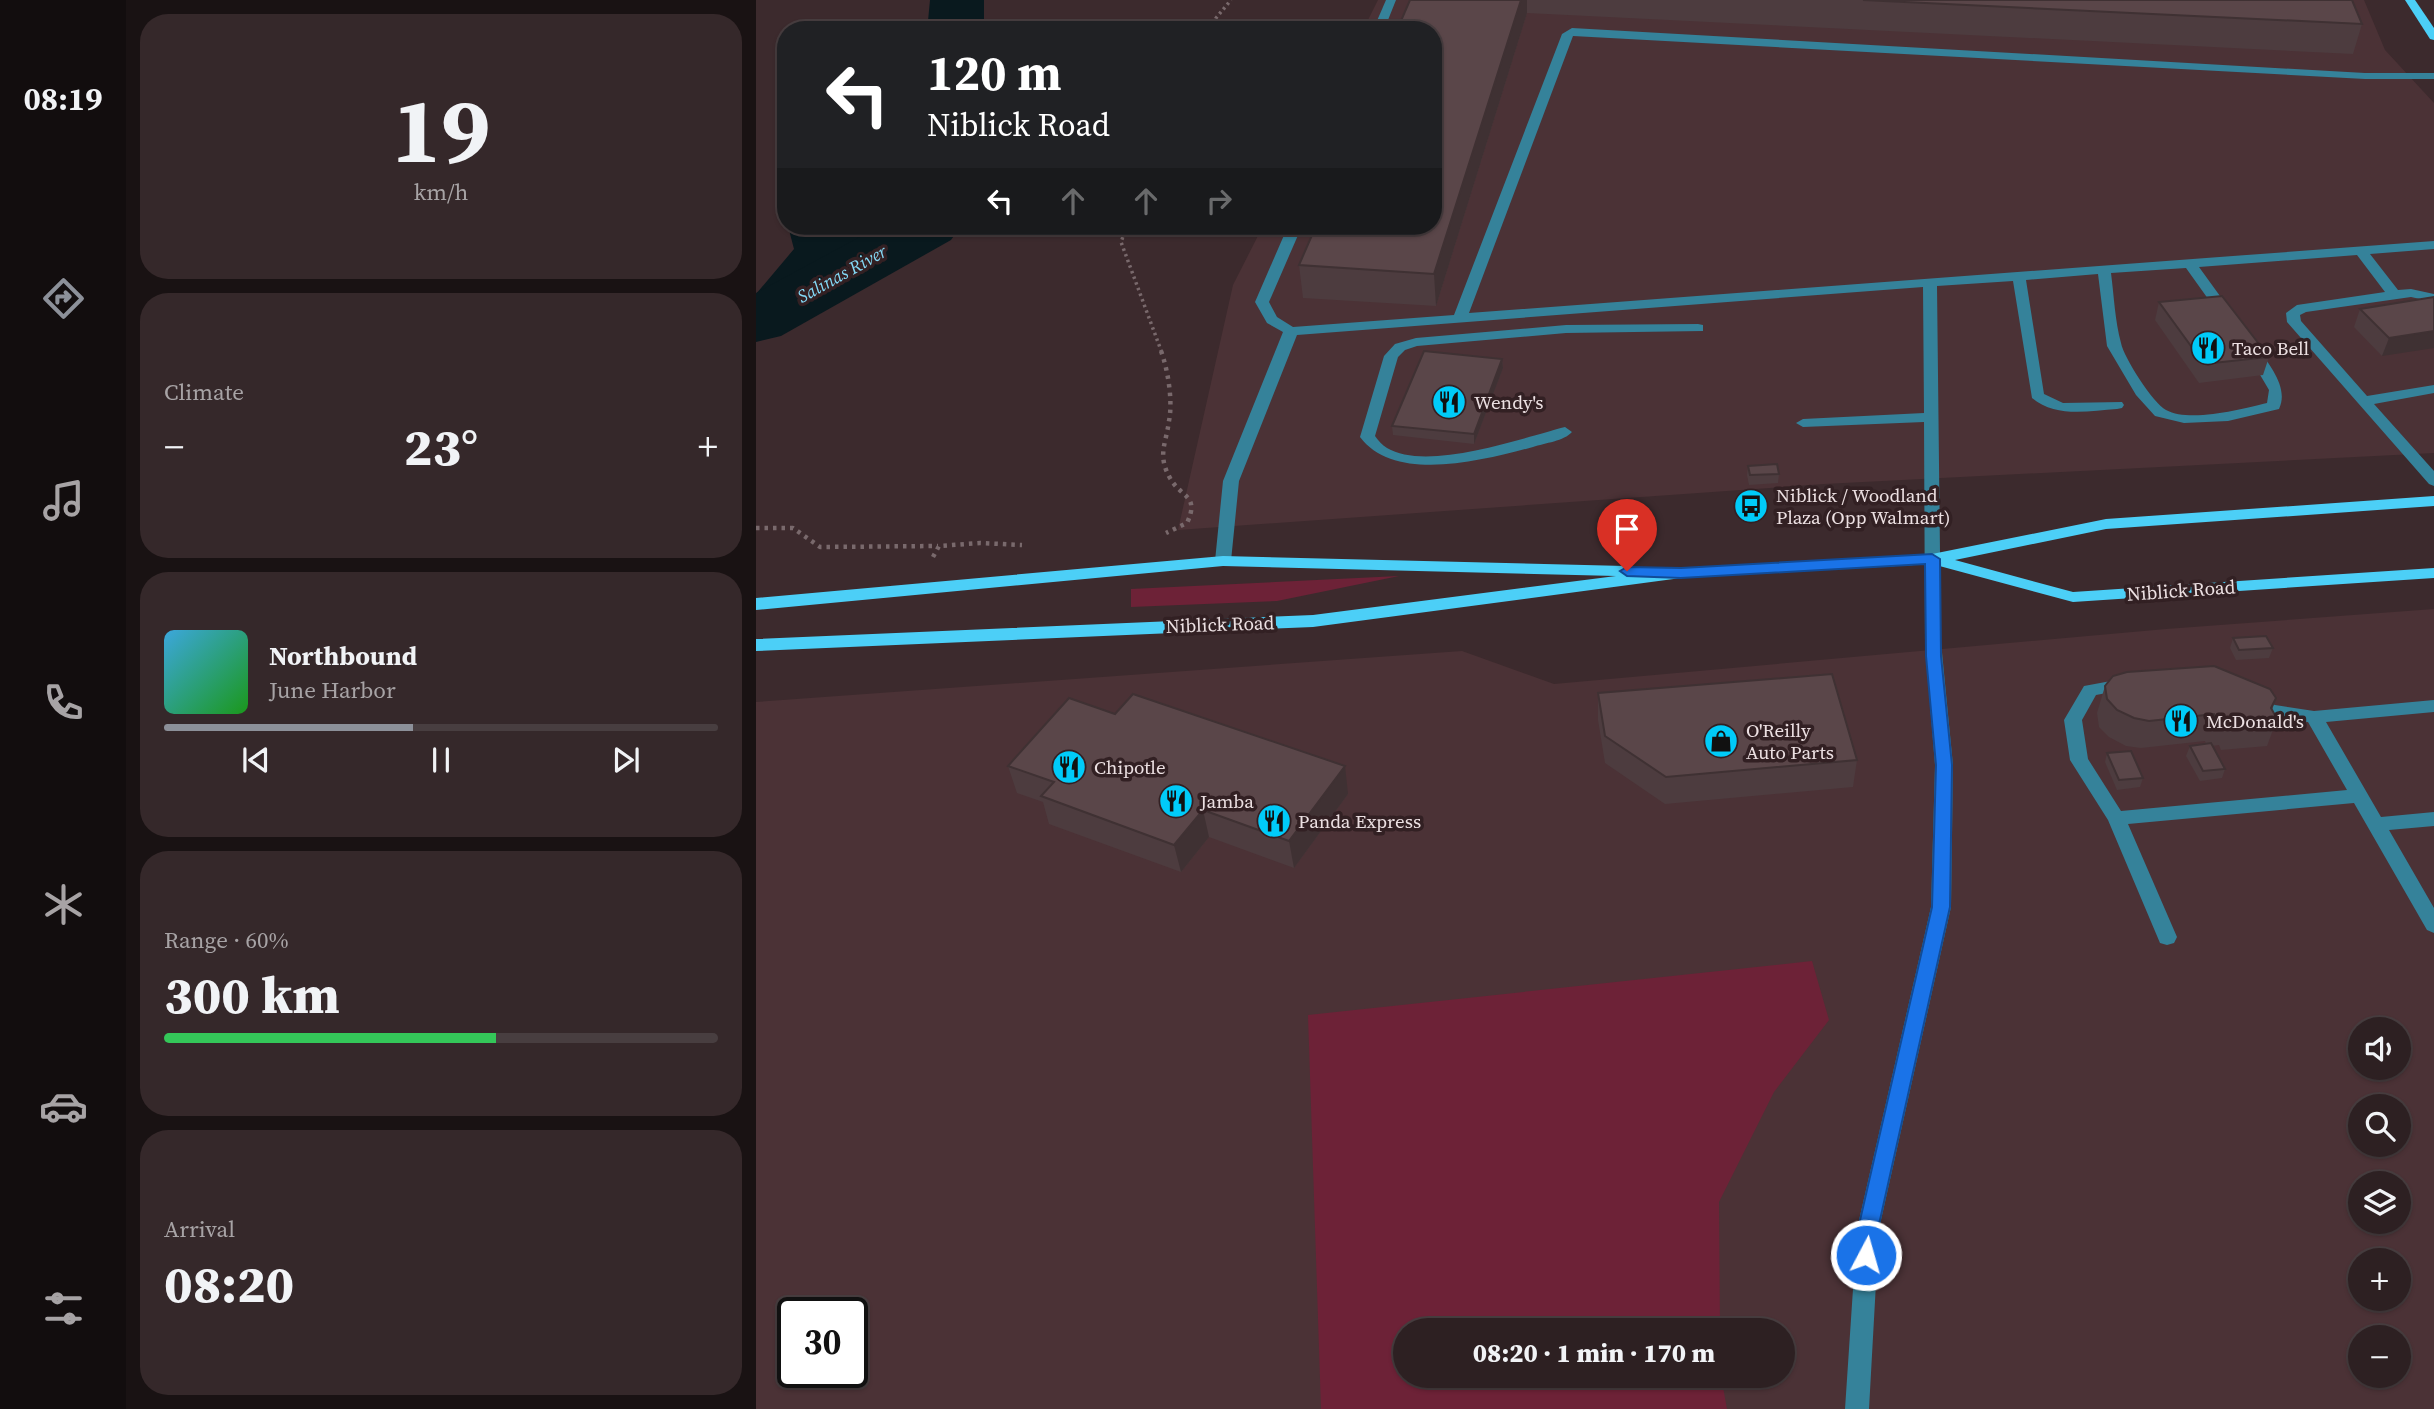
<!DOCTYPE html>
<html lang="en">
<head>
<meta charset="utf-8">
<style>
  :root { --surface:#2d2022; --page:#35282a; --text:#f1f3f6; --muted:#a7a3a5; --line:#483e40; --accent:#8c9099 }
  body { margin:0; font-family:"Source Serif 4",serif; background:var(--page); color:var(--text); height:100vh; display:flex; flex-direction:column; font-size:26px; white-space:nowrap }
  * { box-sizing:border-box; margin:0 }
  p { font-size:23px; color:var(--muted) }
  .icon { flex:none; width:38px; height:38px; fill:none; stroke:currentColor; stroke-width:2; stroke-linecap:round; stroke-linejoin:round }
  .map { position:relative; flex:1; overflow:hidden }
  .drawer { display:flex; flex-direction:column; gap:14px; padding:14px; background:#191213; width:630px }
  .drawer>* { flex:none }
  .guide { position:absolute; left:21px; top:21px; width:665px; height:214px; border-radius:28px; box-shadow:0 2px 5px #0004,0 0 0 2px var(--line); background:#202124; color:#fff; overflow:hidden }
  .fabs { position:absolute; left:1592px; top:1017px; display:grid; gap:14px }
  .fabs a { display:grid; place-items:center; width:63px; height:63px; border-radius:50%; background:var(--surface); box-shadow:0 2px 5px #0004,0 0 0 2px var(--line); font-size:35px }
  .speed { position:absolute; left:21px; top:1297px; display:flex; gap:14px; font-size:35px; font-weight:700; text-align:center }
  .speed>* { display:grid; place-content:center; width:91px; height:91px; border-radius:50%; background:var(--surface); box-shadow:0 2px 5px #0004,0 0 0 2px var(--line); line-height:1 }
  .speed .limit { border:4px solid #111; border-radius:10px; background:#fff; color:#111 }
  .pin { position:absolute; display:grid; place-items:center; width:60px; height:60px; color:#fff; margin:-72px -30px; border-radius:50% 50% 50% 0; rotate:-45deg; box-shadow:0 0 7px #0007 }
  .pin .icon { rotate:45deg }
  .me { position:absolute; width:77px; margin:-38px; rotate:6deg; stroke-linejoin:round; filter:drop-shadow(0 0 5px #0008) }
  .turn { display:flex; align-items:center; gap:24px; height:147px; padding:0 35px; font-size:32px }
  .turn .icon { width:91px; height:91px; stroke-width:2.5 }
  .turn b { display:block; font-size:49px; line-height:60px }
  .lanes { display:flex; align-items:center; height:66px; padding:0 35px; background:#0003; justify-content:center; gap:35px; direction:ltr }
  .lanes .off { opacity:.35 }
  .big { font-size:52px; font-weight:800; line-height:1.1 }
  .drawer .tile { flex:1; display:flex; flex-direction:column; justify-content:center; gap:10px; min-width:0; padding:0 24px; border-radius:28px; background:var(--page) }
  .drawer .dial { align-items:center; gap:0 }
  .dial b { font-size:91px; line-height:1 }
  .song { display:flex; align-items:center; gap:21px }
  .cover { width:84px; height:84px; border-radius:10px; background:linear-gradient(135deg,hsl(200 70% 55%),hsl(120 70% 35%)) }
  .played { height:7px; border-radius:4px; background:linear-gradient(90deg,var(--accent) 45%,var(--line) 45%) }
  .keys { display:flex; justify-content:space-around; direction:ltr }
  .heat { display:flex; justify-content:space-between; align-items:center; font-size:38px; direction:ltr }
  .charge { height:10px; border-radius:5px; background:linear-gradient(90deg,#34c759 60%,var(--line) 0) }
  .trip { position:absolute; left:637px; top:1318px; width:402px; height:70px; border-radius:35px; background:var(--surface); box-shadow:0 2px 5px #0004,0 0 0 2px var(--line); font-weight:800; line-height:70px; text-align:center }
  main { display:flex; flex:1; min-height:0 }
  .tabs { display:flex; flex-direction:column; width:126px; justify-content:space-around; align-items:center; background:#120d0e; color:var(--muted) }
  .tabs .icon { width:49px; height:49px }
  .tabs .on { color:var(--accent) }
  .tabs b { font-size:32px; color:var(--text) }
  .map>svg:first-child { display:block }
</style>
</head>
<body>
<main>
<nav class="tabs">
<b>08:19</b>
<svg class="icon on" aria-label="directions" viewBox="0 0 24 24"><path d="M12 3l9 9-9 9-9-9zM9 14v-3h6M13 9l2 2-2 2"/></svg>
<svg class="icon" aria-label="music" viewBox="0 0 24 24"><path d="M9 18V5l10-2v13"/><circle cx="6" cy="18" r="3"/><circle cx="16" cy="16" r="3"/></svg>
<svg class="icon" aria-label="phone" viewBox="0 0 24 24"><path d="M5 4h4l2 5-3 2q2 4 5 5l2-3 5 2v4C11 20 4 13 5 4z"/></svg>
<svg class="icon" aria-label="climate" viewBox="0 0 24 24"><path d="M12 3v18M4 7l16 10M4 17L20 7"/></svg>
<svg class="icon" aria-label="car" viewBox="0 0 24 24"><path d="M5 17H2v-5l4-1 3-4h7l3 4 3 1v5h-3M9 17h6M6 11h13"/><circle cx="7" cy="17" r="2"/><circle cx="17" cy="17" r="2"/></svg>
<svg class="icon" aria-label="filters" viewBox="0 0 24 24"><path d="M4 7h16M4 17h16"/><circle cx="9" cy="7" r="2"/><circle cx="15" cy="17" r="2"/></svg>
</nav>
<section class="drawer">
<div class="tile dial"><b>19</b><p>km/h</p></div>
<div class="tile"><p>Climate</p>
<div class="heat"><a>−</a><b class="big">23°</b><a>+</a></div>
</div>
<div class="tile">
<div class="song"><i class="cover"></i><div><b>Northbound</b><p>June Harbor</p></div></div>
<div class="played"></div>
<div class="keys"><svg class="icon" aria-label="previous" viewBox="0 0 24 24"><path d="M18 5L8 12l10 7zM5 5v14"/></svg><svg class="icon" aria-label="pause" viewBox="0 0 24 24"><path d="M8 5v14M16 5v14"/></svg><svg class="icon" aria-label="next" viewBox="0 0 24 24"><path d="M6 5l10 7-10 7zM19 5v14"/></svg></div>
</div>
<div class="tile"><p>Range · 60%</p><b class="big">300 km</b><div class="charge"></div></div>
<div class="tile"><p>Arrival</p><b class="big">08:20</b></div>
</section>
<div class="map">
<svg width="1678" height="1409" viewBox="0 0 1678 1409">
  <rect width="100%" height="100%" fill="#3c2a2d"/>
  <g fill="#4b3236" fill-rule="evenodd">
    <polygon points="622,0 1608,0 1629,50 1678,103 1678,453 1068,484 422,530 477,285 507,226 677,226 677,30 607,30"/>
    <path d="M1678,609v800h-1678v-707l706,-51 92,33 612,-55zM1605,1029h38v39h-38zM1605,1106h38v38h-38zM1605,1183h38v39h-38zM1605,1260h38v38h-38zM37,1312h59v60h-59zM649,1330h378v46h-378zM1605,1337h38v39h-38z"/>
  </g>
  <g fill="#6d2237">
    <polygon points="643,576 521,601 375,607 375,589"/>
    <polygon points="1056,961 1073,1020 1018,1092 963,1202 964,1330 649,1330 649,1376 965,1376 971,1409 565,1409 552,1015"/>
  </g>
  <polygon fill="#09191e" points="32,226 172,226 0,321 0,294 38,249"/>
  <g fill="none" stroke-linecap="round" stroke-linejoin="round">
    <g fill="#09191e" fill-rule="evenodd">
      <polygon points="174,0 228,0 228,21 232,30 176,30 172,21"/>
      <polygon points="124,226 205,226 195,240 25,336 0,342 0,293"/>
    </g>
    <g stroke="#79696c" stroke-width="3.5" stroke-dasharray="2.5 3.5" stroke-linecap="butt">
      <polyline points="456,30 460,18 475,0"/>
      <polyline points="371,226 365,242 406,353"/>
    </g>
    <g stroke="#79696c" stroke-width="4.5" stroke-dasharray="3.5 5" stroke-linecap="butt">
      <path d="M405,351c7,19 12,50 8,70 -3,23 -12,34 1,57 11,20 30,17 17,45l-21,10"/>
      <polyline points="0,528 37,528 64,547 182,546"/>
      <polyline points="177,557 183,546 224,543 266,545"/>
    </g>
    <g fill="#35829a" fill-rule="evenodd">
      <polygon points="630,0 640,0 628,30 617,30"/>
      <path d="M816,28l793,45h69v6h-69l-792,-43 -104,277 965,-72v8l-64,5 28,36 13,-1 23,5v8l-23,-5 -105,15 -6,3 1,6 66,75 67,-11v8l-60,11 60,67v15l-5,-2 -142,-162 -1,-9 11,-8 88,-13 -28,-37 -158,12 34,47 -7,4 -5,-1 -35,-49 -75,5c3,23 4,48 10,70 3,15 32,60 45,67 24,13 76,-1 101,-7l2,-13 -23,-39 7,-4 5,1c12,18 31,40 21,61l-51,12 -44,2 -29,-7 -19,-21 -29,-49 -9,-72 -72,6 18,114 19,9 59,-1 2,3 -2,3 -5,1c-29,2 -61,9 -85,-11l-19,-117 -76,5 4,356 12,123 -2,142 -72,322 -10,180h-24l12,-180 74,-322 4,-142 -10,-123 -1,-220 -121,5 -7,-4 7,-4 121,-6 -1,-126 -626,48 -58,146 -8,80 -8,5 -8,-5 8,-80 60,-149 -16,-9 -12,-21 33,-76h14l-33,76 8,15 16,10 161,-12 108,-281z"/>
      <path d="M942,324l5,1v6l-137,2 -149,13 -12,4 -7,7 -23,79c3,4 7,9 12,12 40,24 135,-10 178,-21l7,5c-8,9 -27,11 -39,15 -49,13 -138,37 -173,-10l24,-81 11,-12 21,-6 150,-13z"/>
      <path d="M1371,678l6,2 3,4 -3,4 -37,7 -14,25 6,39 33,52 226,-21 -39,-68c-19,-2 -51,-2 -63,-20l3,-4 6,-2 21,9 39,6 120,-11v12l-108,10 55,95 53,-5v14l-45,4 45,78v25l-7,-3 -73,-127 -226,21 49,113 -3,6 -7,2 -7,-2 -52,-123 -38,-60 -6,-40 20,-34z"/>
    </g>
    <g fill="#4ccff7" fill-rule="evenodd">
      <polygon points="1649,0 1659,0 1678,28 1678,40 1674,39"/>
      <polygon points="1678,496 1678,506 1350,529 1199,560 1317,592 1678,568 1678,578 1317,602 1176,564 925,578 557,627 0,651 0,639 557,615 860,576 467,566 0,610 0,598 467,556 869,566 875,567 877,571 875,574 925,568 1176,554 1350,519"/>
    </g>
  </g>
  <g fill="#4d3c3f">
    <polygon points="654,0 1596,0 1606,24 1597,54 771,13 680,306 547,298 543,265"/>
    <polygon points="1678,297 1626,356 1598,327 1604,309"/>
    <polygon points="1403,302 1513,357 1507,375 1443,383 1399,320"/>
    <polygon points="746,359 747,368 718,444 637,435 636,426"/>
    <polygon points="992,466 1023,474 1022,483 993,485 991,475"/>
    <polygon points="1477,638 1517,648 1513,658 1480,660 1474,648"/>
    <polygon points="1349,686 1520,698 1516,710 1521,719 1511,746 1465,750 1463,745 1456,746 1469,769 1466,778 1444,781 1430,756 1434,746 1450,744 1449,741 1385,748 1370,746 1353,737 1343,727 1341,713"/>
    <polygon points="842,693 1101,760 1097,787 909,804 849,763 842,720"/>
    <polygon points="1351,753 1387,778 1384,787 1361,790 1349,762"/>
    <polygon points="252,766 592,794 538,868 453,837 425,872 293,824 287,802 261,793"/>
  </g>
  <g fill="#3f3133">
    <polygon points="765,0 771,0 771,13 680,306 678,274"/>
    <polygon points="1678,331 1678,348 1626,356 1633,338"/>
    <polygon points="746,359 747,368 718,444 718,434"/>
    <polygon points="589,766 592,794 538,868 533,841"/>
    <polygon points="447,810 453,837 425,872 418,845"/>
  </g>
  <g fill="#5a4649" stroke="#3f3133" stroke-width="2">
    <polygon points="654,0 765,0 678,274 543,265 560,226 677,226 677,30 641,30"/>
    <polygon points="1107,0 1596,0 1606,24"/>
    <polygon points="1466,296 1513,357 1448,364 1403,302"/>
    <polygon points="1678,297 1678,331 1633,338 1604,309"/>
    <polygon points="668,351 746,359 718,434 636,426"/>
    <polygon points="1021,464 1023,474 994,475 992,466"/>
    <polygon points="1510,636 1517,648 1483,650 1477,638"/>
    <polygon points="1458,666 1514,689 1520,698 1515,708 1521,719 1475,723 1472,718 1460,719 1458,714 1393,721 1378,718 1361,710 1351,699 1349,686 1357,676 1371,672"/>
    <polygon points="1076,674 1101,760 910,777 849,736 842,693"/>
    <polygon points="377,694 589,766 533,841 447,810 418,845 285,796 298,782 252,766 313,698 359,714"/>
    <polygon points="1455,743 1469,769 1447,771 1434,746"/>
    <polygon points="1375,751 1387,778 1363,780 1351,753"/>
  </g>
  <polygon fill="#1a73e8" stroke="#114b97" stroke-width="2" points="1176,554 1184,559 1185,656 1196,765 1194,907 1122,1229 1118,1262 1110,1265 1103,1262 1100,1255 1102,1229 1176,907 1180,765 1170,656 1169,564 925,578 871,576 864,571 871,567 925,568"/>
  <defs>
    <g id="restaurant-disc" transform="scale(1.75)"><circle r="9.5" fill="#00cbf9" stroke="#322023"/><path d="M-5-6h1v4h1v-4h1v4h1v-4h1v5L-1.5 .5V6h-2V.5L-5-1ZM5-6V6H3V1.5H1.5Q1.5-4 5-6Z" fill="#111"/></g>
    <g id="bus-disc" transform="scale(1.75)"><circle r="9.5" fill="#00cbf9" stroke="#322023"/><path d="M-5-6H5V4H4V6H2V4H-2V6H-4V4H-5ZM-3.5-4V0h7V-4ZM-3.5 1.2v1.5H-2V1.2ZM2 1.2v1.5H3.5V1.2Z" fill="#111"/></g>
    <g id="shop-disc" transform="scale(1.75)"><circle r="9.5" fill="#00cbf9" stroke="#322023"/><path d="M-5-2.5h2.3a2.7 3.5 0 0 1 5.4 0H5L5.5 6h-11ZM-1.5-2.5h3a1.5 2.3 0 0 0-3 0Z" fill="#111"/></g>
  </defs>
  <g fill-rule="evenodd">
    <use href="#restaurant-disc" x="1452" y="348"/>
    <use href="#restaurant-disc" x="693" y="402"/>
    <use href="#bus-disc" x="995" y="506"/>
    <use href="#restaurant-disc" x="1425" y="721"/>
    <use href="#shop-disc" x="965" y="741"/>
    <use href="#restaurant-disc" x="313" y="767"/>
    <use href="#restaurant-disc" x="420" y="801"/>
    <use href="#restaurant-disc" x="518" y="821"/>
  </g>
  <g text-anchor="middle" stroke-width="7" stroke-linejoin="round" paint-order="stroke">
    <g font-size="18" font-style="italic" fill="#84daf7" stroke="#322023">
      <text transform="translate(86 274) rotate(-29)" y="6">Salinas River</text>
    </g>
    <g font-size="19" fill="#ece0e2" stroke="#322023" text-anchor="start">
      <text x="1476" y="355">Taco Bell</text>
      <text x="718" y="409">Wendy's</text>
      <text x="1020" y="502">Niblick / Woodland<tspan x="1020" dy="22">Plaza (Opp Walmart)</tspan></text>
      <text x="1450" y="728">McDonald's</text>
      <text x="990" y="737">O'Reilly<tspan x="990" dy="22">Auto Parts</tspan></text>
      <text x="338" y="774">Chipotle</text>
      <text x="444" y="808">Jamba</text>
      <text x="542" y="828">Panda Express</text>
    </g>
    <g font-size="19" fill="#ece0e2" stroke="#322023">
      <text transform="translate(1425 590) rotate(-4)" y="7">Niblick Road</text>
      <text transform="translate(464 624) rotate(-2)" y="7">Niblick Road</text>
    </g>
  </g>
</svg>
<div class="fabs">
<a><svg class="icon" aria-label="sound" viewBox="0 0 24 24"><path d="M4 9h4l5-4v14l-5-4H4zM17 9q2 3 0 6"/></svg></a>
<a><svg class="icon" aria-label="search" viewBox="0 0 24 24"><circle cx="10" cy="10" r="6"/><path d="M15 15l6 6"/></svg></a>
<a><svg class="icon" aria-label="layers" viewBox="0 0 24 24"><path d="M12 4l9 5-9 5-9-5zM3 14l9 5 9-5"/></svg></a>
<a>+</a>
<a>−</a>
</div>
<div class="speed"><div class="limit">30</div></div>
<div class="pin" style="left:871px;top:571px;background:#d93025"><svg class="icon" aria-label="arrive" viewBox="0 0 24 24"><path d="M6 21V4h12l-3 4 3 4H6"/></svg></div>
<svg class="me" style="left:1110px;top:1255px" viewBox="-20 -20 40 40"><circle r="17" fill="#1a73e8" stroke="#fff" stroke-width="3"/><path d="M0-11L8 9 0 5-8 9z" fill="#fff"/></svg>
<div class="trip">08:20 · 1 min · 170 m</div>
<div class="guide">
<div class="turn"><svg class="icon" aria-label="left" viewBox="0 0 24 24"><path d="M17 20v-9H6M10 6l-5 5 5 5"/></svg><div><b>120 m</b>Niblick Road</div></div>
<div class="lanes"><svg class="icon" aria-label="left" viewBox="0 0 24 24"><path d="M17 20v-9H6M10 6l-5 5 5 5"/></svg><svg class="icon off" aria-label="ahead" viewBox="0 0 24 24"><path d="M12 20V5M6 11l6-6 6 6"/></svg><svg class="icon off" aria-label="ahead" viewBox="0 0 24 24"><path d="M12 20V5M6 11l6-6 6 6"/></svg><svg class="icon off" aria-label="right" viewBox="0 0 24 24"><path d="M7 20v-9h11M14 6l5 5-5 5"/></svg></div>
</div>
</div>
</main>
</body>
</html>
